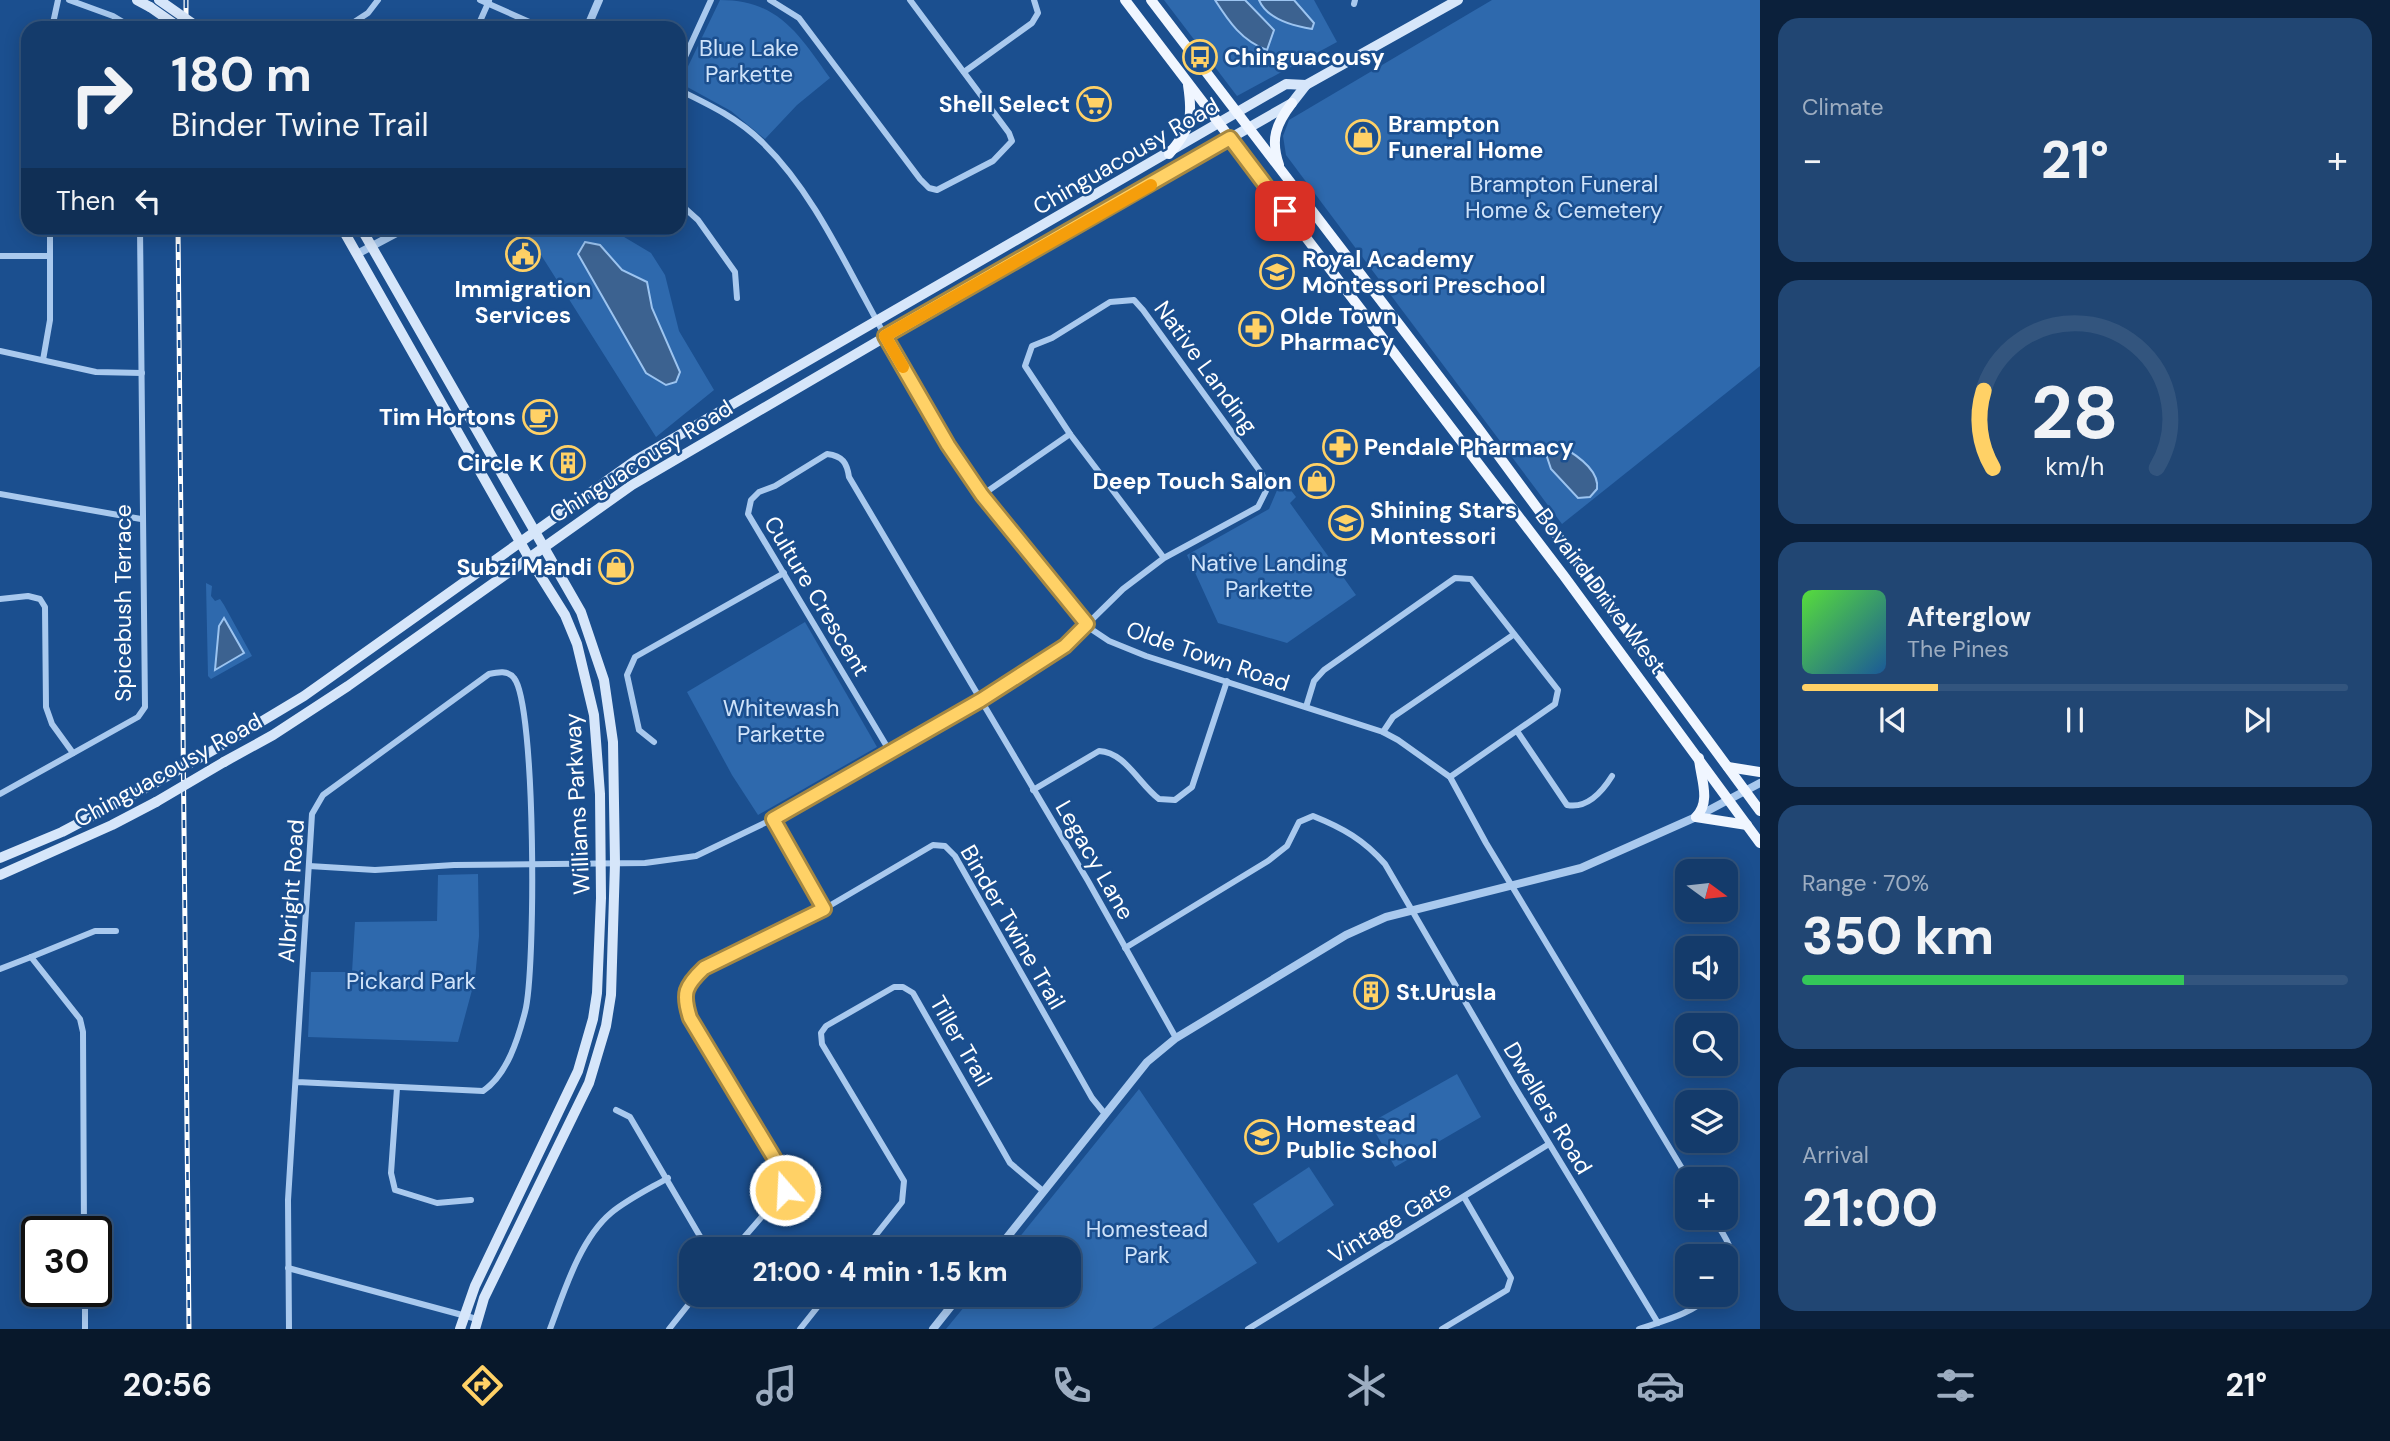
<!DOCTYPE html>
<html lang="en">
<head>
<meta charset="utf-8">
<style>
  :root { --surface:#143b6b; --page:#214673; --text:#f1f3f6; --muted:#9dadc1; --line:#33557e; --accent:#ffd166 }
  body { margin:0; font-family:"DM Sans",sans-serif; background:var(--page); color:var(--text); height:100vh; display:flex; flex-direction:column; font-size:26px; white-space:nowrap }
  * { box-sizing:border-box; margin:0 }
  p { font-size:23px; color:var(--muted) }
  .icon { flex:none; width:38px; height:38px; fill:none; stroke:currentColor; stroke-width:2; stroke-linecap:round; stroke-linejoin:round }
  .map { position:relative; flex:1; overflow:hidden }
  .side { display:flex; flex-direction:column; gap:18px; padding:18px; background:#0b203b; width:630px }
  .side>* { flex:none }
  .top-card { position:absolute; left:21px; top:21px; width:665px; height:214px; border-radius:21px; box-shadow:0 4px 18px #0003,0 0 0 2px var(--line); background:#143b6b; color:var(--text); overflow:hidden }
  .needle { width:46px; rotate:105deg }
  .fabs { position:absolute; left:1675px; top:859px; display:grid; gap:14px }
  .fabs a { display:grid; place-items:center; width:63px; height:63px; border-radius:14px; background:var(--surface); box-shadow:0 4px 18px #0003,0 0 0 2px var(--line); font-size:35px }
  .speed { position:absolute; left:21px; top:1216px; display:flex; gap:14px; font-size:35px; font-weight:700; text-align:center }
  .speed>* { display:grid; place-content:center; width:91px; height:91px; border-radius:50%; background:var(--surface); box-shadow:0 4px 18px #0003,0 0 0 2px var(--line); line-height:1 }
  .speed .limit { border:4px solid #111; border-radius:10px; background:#fff; color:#111 }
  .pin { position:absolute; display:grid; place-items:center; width:60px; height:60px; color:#fff; margin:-30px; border-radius:14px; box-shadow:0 4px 10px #0006 }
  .me { position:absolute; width:77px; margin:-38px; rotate:341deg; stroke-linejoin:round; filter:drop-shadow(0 0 5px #0008) }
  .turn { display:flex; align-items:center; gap:24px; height:147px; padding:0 35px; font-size:32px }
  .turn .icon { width:91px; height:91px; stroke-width:2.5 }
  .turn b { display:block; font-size:49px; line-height:60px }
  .then { display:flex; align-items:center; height:66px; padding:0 35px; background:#0003; gap:14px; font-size:26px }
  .big { font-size:52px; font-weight:800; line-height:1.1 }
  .side .widget { flex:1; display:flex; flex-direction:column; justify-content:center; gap:10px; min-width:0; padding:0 24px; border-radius:21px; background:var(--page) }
  .side .dial { align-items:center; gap:0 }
  .dial svg { height:182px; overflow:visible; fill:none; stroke:var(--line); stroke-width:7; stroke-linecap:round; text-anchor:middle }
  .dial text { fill:var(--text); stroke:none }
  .song { display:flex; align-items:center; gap:21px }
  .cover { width:84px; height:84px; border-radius:10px; background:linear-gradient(135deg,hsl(110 70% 55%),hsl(210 70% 35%)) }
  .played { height:7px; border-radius:4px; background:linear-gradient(90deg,var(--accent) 25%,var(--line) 25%) }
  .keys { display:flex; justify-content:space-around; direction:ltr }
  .heat { display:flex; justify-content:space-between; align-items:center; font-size:38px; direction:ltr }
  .charge { height:10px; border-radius:5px; background:linear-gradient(90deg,#34c759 70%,var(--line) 0) }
  .trip { position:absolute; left:679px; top:1237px; width:402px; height:70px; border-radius:21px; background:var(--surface); box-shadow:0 4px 18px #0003,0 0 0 2px var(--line); font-weight:800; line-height:70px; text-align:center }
  .menu { display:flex; height:112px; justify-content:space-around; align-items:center; background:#08182b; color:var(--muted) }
  .menu .icon { width:49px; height:49px }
  .menu .selected { color:var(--accent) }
  .menu b { font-size:32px; color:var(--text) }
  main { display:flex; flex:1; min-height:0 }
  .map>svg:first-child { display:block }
</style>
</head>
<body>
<main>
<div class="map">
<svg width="1760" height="1329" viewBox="0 0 1760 1329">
  <rect width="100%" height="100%" fill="#1b4f8f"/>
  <g fill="#2e69ad">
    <path d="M720,0c59,0 79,35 110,78l-33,27 -32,34 -34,-28 -51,-28z"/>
    <polygon points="1164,0 1314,0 1337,42 1237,96"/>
    <polygon points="1492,0 1760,0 1760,366 1562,524 1286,155 1283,136 1289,120"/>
    <polygon points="524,228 609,228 651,253 665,275 679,331 714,390 656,437"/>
    <polygon points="1286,484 1296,497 1290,503 1356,595 1287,643 1218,623 1187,555 1269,509 1278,488"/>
    <polygon points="206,583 212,586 211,596 215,601 220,599 224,605 252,656 211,679 208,676"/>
    <polygon points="805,622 877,747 758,815 732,775 687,692"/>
    <polygon points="478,874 479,936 475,979 458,1042 308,1037 311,972 352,972 355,922 437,921 438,875"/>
    <polygon points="1457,1074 1481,1117 1395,1167 1370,1123"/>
    <polygon points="1139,1089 1257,1263 1152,1329 946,1329 974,1295 1069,1295 1069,1250 1010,1249"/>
    <polygon points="1309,1167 1334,1205 1278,1243 1253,1204"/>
  </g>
  <g fill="#3c6290" stroke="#9cc4f0" stroke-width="2">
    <path d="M1215,0h30l29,30 -7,20c-25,-9 -38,-28 -52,-50z"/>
    <path d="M1259,0h35l20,23 -2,6c-19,-3 -45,-10 -53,-29z"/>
    <polygon points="585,242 600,245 622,270 647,282 652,308 680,372 676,382 666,385 646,373 578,254"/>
    <path d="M1557,444c15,8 43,25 40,45l-7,8 -12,1 -27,-29 -7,-21z"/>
    <polygon points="224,618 244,653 215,670 219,626"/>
  </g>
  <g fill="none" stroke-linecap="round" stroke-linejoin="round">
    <g stroke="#a9c9ee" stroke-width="6">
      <polyline points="69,0 113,16 133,28"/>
      <polyline points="480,0 543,28"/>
      <polyline points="770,0 799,18 920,179 929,188 937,190 993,161 1012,141 1009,133 910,0"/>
      <polyline points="1354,4 1355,0"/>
      <polyline points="52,28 58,0"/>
      <polyline points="345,28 368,13 378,0"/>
      <polyline points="477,28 489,1"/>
      <polyline points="679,70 711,0"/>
      <polyline points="964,72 1032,23 1038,13 1034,0"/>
      <path d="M679,90c31,15 60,29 84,53 40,39 68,92 94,141 29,54 58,109 91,161 42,65 93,125 143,184l18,12 37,15 237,76 15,8 52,37 36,66 203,337"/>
      <polyline points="679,203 698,220 735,272 737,298"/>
      <polyline points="0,256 50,256"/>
      <polyline points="0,351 96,372 142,373"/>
      <polyline points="43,360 50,320 50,228"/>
      <polyline points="0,494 141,519"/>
      <polyline points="982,495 1070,434"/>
      <polyline points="0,599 28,596 40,599 45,607 46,707 52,724 73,753"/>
      <polyline points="1306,707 1314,681 1324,670 1455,578 1471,579 1558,690 1555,704 1450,777"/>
      <path d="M1517,731l50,74c20,4 35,-13 45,-29"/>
      <polyline points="1383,732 1393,717 1513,635"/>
      <polyline points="654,742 639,730 627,675 635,657 784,573"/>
      <path d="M889,750l-141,-236 3,-14 8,-8 16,-6 52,-32c16,2 20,9 22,23l239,404 88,157"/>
      <path d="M1033,790l66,-39c26,1 40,33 60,48l16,1 17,-13 35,-106"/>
      <polyline points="0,794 138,717 145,707 140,228"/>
      <polyline points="773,819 824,909"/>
      <polyline points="309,866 375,870 454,865 645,863 696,856 773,819 981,700 1065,646 1123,589 1164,558 1258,507 1266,491 1262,474 1143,310 1134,300 1110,302 1052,338 1032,346 1025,366 1070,434 1164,558"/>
      <path d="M1125,948l143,-87 19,-15 12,-24 14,-6c30,12 51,24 72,48l128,220 145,239"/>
      <polyline points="31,957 95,931 116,931"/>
      <polyline points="0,969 31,957 80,1019 83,1032 84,1232"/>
      <polyline points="397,1088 391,1173 395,1190 437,1203 471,1200"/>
      <polyline points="616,1110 630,1117 708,1250"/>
      <path d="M1713,1218c13,21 26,34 13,58"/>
      <path d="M733,1250l52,-60 1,-9 -96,-163c-8,-25 -5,-32 14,-50l120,-59 109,-64 12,1 10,10 137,242 13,16"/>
      <polyline points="864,1250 902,1202 904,1181 822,1044 821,1033 826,1026 894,987 903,987 913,993 1010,1163 1043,1191"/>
      <polyline points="288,1268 477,1319"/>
      <polyline points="85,1292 85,1329"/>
      <path d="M289,1329l-1,-129 24,-386 11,-19 166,-121c9,-2 19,-4 25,4 22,27 22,293 11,334 -7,27 -18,63 -42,79l-186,-9"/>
      <path d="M550,1329c14,-37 30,-90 61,-116 17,-14 38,-24 57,-35"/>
      <polyline points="669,1329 696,1295"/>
      <polyline points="800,1329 827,1295"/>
      <polyline points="1248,1329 1549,1144"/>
      <polyline points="1442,1329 1507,1290 1511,1278 1464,1197"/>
      <path d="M1639,1329c26,-9 51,-14 72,-34"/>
    </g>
    <g stroke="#a9c9ee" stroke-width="8">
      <polyline points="587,28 599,0"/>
      <polyline points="357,254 406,228"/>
      <polyline points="997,1250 1147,1062 1176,1038 1346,935 1386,917 1581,868 1696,817 1760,783"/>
      <polyline points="933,1329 960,1295"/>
    </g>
    <g stroke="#d6e6fa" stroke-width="10">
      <polyline points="137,0 150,7"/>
      <polyline points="342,228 528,556 565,615 577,644 594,715 600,794 601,898 597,993 593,1019 578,1071 475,1286 460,1329"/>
      <polyline points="361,228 581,612 604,680 613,742 615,863 611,995 606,1026 589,1083 484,1298 475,1329"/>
      <polyline points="224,744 304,696 636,460 1286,84 1306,85"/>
      <polyline points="224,762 273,735 348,686 632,485 1032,251 1292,103 1306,85 1458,0"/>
      <polyline points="0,858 62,832 155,783"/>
      <polyline points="0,875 112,825 156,802"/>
    </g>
    <g stroke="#f0f6ff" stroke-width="10">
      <polyline points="1125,0 1564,576 1760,843"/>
      <polyline points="1151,0 1476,425 1760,811"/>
      <path d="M1169,154c22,-26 24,-36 19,-69"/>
      <path d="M1279,165c-9,-26 -3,-41 13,-62"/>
      <polyline points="1728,767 1760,772"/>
      <path d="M1696,817c16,-16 4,-40 3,-59"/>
      <polyline points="1696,817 1747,825"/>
    </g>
    <g stroke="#fff" stroke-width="5">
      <g id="rail">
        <polyline points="186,0 186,28"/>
        <polyline points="178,228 189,1329"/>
      </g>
    </g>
    <use href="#rail" stroke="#1b4f8f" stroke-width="2.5" stroke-dasharray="8" stroke-linecap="butt"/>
    <g stroke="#d6e6fa" stroke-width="10">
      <polyline points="159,0 192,23"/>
      <polyline points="150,7 180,28"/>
      <polyline points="155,783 224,744"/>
      <polyline points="156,802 224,762"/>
    </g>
  </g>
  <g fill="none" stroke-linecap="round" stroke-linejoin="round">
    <g stroke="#a68842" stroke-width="18">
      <path id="route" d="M785,1190l1,-9 -10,-20 -86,-143c-8,-25 -5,-32 14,-50l120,-59 -51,-90 208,-119 84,-54 22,-22 -105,-129 -34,-50 -63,-109 345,-198 55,73"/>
    </g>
    <use href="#route" stroke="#ffd166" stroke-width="12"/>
    <polyline stroke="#f59e0b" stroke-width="12" points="903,367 885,336 1151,185"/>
  </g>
  <defs>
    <g id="bus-ring" transform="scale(1.75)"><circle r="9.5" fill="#1b4f8f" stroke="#ffd166" stroke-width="1.5"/><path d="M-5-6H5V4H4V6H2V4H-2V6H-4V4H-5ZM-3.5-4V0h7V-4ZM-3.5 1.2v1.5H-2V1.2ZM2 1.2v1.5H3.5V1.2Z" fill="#ffd166"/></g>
    <g id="supermarket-ring" transform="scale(1.75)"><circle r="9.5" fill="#1b4f8f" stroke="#ffd166" stroke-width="1.5"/><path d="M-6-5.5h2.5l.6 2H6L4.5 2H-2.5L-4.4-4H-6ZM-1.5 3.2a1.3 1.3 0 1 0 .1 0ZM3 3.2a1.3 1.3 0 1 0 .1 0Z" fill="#ffd166"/></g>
    <g id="shop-ring" transform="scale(1.75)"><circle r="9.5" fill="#1b4f8f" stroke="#ffd166" stroke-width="1.5"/><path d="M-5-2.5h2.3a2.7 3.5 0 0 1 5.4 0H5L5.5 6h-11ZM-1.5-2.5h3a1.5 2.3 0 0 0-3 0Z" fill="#ffd166"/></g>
    <g id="civic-ring" transform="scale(1.75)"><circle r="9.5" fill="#1b4f8f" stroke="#ffd166" stroke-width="1.5"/><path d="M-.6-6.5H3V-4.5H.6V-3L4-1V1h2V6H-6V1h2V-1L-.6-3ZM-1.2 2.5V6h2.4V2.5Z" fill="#ffd166"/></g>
    <g id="school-ring" transform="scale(1.75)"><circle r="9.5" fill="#1b4f8f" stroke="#ffd166" stroke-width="1.5"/><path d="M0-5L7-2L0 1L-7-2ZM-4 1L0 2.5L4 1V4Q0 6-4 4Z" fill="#ffd166"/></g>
    <g id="pharmacy-ring" transform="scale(1.75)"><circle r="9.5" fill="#1b4f8f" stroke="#ffd166" stroke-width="1.5"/><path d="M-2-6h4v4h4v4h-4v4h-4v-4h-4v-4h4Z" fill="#ffd166"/></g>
    <g id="cafe-ring" transform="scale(1.75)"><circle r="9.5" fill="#1b4f8f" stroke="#ffd166" stroke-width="1.5"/><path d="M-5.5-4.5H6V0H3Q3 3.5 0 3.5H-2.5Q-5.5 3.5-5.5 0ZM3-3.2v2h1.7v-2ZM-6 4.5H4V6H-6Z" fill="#ffd166"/></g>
    <g id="building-ring" transform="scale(1.75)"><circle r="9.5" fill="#1b4f8f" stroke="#ffd166" stroke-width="1.5"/><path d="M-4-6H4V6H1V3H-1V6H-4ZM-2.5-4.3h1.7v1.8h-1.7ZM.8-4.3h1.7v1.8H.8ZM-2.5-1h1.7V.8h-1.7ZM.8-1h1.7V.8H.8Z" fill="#ffd166"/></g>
  </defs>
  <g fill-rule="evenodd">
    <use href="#bus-ring" x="1200" y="57"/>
    <use href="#supermarket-ring" x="1094" y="104"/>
    <use href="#shop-ring" x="1363" y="137"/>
    <use href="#civic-ring" x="523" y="254"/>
    <use href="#school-ring" x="1277" y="272"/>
    <use href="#pharmacy-ring" x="1256" y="329"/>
    <use href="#cafe-ring" x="540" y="417"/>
    <use href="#pharmacy-ring" x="1340" y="447"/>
    <use href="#building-ring" x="568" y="463"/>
    <use href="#shop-ring" x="1317" y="481"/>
    <use href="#school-ring" x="1346" y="523"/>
    <use href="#shop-ring" x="616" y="567"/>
    <use href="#building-ring" x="1371" y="992"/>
    <use href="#school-ring" x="1262" y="1137"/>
  </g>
  <g text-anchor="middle" stroke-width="5" stroke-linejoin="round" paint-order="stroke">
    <g font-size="23" fill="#cfe3fa" stroke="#1b4f8f">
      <text x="749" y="56">Blue Lake<tspan x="749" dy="26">Parkette</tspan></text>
      <text x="1564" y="192">Brampton Funeral<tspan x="1564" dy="26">Home &amp; Cemetery</tspan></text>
      <text x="1269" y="571">Native Landing<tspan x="1269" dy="26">Parkette</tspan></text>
      <text x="781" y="716">Whitewash<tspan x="781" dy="26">Parkette</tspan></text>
      <text x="411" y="989">Pickard Park</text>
      <text x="1147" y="1237">Homestead<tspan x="1147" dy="26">Park</tspan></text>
    </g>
    <g font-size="23" font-weight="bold" fill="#fff" stroke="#1b4f8f" text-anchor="start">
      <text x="1224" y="65">Chinguacousy</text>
      <text x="1070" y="112" text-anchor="end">Shell Select</text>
      <text x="1388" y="132">Brampton<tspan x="1388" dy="26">Funeral Home</tspan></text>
      <text x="1302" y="267">Royal Academy<tspan x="1302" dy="26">Montessori Preschool</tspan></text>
      <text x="523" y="297" text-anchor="middle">Immigration<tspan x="523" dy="26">Services</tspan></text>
      <text x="1280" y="324">Olde Town<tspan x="1280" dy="26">Pharmacy</tspan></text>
      <text x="516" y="425" text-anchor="end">Tim Hortons</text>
      <text x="1364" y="455">Pendale Pharmacy</text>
      <text x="544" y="471" text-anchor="end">Circle K</text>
      <text x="1292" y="489" text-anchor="end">Deep Touch Salon</text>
      <text x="1370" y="518">Shining Stars<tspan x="1370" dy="26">Montessori</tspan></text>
      <text x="592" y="575" text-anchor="end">Subzi Mandi</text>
      <text x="1396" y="1000">St.Urusla</text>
      <text x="1286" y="1132">Homestead<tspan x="1286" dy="26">Public School</tspan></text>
    </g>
    <g font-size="23" fill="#fff" stroke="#1b4f8f">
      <text transform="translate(1126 156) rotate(-30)" y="8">Chinguacousy Road</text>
      <text transform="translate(1206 367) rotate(54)" y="8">Native Landing</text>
      <text transform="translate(641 461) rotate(-32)" y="8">Chinguacousy Road</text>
      <text transform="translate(1601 591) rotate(53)" y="8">Bovaird Drive West</text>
      <text transform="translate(817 596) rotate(59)" y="8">Culture Crescent</text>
      <text transform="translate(123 603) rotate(-90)" y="8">Spicebush Terrace</text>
      <text transform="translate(1208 656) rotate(19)" y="8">Olde Town Road</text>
      <text transform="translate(168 770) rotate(-29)" y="8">Chinguacousy Road</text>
      <text transform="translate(577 804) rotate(-93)" y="8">Williams Parkway</text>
      <text transform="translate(1095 860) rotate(60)" y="8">Legacy Lane</text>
      <text transform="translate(291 891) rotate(-86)" y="8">Albright Road</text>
      <text transform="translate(1013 927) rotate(60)" y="8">Binder Twine Trail</text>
      <text transform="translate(961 1041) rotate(60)" y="8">Tiller Trail</text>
      <text transform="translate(1548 1108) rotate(59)" y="8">Dwellers Road</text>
      <text transform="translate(1390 1222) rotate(-31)" y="8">Vintage Gate</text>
    </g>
  </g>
</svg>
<div class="fabs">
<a><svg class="needle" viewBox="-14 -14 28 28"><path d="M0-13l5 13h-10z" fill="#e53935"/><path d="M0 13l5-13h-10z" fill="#9dadc1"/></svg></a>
<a><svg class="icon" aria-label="sound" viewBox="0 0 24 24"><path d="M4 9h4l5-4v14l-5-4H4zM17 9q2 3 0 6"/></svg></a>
<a><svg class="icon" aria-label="search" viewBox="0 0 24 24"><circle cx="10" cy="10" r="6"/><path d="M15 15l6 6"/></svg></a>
<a><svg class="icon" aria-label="layers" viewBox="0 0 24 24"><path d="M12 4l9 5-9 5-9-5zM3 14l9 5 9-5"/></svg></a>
<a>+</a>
<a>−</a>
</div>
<div class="speed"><div class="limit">30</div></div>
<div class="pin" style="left:1285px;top:211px;background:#d93025"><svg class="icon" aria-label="arrive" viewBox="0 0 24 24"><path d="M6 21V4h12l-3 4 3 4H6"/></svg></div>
<svg class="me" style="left:785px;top:1190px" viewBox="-20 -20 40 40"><circle r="17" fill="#ffd166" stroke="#fff" stroke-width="3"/><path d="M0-11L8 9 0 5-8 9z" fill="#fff"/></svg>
<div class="trip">21:00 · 4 min · 1.5 km</div>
<div class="top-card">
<div class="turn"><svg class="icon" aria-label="right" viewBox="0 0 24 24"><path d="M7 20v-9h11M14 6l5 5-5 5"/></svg><div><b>180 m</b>Binder Twine Trail</div></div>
<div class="then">Then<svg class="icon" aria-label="left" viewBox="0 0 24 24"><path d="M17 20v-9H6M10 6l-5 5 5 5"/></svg></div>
</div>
</div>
<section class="side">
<div class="widget"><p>Climate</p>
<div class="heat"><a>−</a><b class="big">21°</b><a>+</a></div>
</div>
<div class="widget dial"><svg viewBox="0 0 100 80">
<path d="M14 69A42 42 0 1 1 86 69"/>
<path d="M14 69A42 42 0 0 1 10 35" stroke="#ffd166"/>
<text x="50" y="56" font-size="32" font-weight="700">28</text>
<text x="50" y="72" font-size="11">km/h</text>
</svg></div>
<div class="widget">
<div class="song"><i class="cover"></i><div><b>Afterglow</b><p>The Pines</p></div></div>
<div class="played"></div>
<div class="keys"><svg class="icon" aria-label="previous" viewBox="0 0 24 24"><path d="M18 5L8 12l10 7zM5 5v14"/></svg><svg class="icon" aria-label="pause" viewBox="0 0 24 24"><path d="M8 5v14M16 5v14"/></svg><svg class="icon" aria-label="next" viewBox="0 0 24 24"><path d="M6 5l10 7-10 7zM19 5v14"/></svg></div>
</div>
<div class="widget"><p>Range · 70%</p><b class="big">350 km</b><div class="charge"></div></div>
<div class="widget"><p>Arrival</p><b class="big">21:00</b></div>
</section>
</main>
<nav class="menu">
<b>20:56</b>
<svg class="icon selected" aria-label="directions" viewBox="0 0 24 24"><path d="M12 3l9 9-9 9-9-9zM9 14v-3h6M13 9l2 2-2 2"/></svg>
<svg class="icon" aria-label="music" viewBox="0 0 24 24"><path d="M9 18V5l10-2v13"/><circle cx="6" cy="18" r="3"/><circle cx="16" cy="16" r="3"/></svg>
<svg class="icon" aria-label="phone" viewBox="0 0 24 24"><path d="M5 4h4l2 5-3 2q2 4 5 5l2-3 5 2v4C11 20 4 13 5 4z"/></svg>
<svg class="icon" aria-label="climate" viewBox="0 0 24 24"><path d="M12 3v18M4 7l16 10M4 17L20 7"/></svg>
<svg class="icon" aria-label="car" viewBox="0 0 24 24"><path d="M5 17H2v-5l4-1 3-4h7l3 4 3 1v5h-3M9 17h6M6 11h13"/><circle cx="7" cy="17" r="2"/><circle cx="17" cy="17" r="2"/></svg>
<svg class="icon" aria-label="filters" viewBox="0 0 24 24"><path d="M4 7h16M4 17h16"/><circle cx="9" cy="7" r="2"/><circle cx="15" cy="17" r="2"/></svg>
<b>21°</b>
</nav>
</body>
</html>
